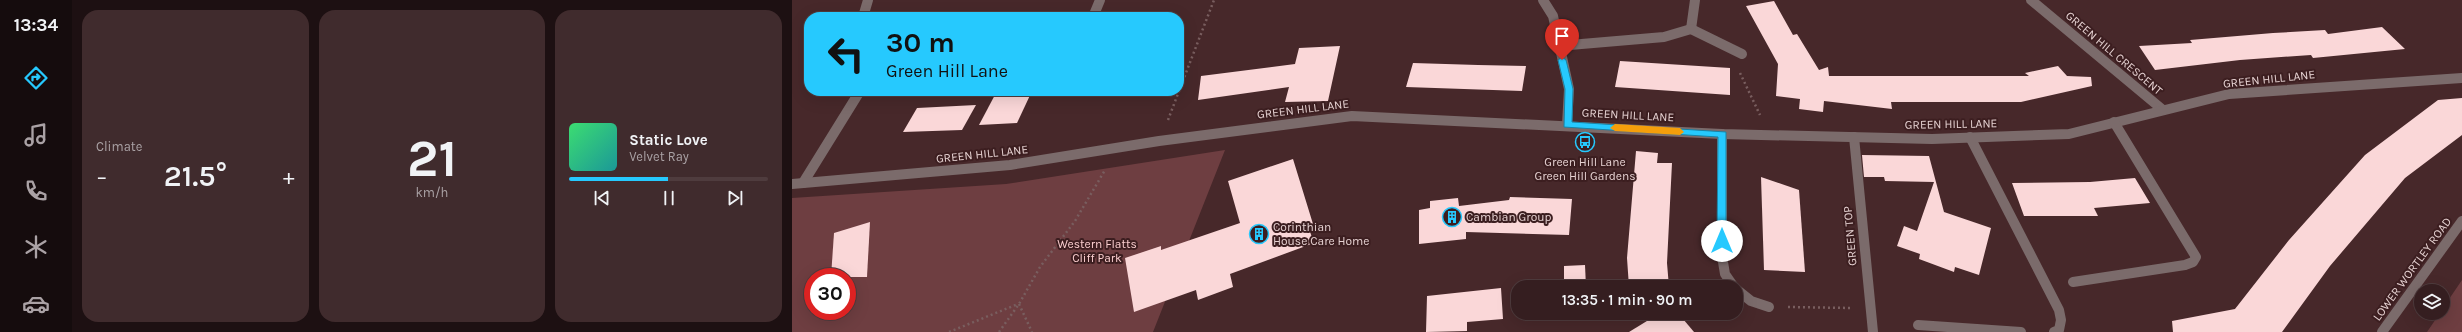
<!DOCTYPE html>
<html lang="en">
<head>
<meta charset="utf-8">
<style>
  :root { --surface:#351e20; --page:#402b2d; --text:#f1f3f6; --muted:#aaa2a5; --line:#4f3c3e; --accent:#26c9fe }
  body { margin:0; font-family:Karla,sans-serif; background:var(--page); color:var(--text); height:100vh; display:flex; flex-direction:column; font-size:15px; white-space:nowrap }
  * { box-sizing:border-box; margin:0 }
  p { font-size:13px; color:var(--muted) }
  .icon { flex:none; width:22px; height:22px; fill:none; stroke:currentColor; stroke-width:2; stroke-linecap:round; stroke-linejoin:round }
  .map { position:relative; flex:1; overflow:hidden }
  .drawer { display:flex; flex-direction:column; gap:10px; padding:10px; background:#1d1012; width:720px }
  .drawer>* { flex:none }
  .top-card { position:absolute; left:12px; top:12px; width:380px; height:84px; border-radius:16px; box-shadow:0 4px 16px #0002,0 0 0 1px var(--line); background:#26c9fe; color:#111; overflow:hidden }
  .buttons { position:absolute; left:1622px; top:284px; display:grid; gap:8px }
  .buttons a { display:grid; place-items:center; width:36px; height:36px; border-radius:50%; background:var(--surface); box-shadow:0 4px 16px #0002,0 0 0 1px var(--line); font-size:20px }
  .speed { position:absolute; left:12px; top:268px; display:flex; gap:8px; font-size:20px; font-weight:700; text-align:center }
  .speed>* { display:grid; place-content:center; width:52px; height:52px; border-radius:50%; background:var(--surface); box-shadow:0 4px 16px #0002,0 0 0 1px var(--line); line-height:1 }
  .speed .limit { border:6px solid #d22; background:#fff; color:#111 }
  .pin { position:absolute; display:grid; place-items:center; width:34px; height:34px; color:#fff; margin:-41px -17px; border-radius:50% 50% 50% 0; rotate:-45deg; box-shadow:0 0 4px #0007 }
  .pin .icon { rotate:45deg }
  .me { position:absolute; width:44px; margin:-22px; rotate:0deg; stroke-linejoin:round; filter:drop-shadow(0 0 3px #0008) }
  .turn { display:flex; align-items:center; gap:14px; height:84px; padding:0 16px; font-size:18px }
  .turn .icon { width:52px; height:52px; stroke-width:2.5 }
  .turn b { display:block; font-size:28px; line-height:34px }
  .big { font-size:30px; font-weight:600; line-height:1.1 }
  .drawer .widget { flex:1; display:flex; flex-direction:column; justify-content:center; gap:6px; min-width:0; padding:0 14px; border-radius:16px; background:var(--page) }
  .drawer .dial { align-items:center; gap:0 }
  .dial b { font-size:52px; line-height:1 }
  .song { display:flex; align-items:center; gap:12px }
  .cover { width:48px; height:48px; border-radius:6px; background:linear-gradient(135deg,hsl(140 70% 55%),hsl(180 70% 35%)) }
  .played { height:4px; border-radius:2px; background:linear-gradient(90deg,var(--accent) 50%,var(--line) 50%) }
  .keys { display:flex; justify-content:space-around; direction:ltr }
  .heat { display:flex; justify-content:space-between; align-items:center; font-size:22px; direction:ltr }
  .drawer .tiles { flex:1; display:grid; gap:10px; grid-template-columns:repeat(3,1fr) }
  .trip { position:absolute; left:719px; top:280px; width:232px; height:40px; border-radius:16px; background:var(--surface); box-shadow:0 4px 16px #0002,0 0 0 1px var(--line); font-weight:600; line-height:40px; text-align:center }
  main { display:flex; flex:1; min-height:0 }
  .dock { display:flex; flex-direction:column; width:72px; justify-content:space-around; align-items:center; background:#150c0d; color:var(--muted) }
  .dock .icon { width:28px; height:28px }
  .dock .selected { color:var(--accent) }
  .dock b { font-size:18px; color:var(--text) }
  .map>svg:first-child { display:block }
</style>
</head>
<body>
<main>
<nav class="dock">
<b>13:34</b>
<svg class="icon selected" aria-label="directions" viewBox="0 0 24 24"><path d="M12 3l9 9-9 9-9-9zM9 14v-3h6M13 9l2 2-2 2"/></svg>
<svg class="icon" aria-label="music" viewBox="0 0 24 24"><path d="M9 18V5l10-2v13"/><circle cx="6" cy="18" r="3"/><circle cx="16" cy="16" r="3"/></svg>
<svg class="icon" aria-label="phone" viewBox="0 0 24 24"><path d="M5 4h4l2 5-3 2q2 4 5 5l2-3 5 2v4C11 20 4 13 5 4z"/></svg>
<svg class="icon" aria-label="climate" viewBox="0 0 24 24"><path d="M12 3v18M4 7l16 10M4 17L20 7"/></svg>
<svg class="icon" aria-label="car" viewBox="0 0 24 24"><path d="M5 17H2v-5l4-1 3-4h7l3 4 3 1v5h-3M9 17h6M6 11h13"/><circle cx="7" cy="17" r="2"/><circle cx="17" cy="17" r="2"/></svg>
</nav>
<section class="drawer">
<div class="tiles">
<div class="widget"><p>Climate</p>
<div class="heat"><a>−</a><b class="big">21.5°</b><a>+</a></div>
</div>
<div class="widget dial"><b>21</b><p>km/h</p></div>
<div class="widget">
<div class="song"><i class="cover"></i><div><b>Static Love</b><p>Velvet Ray</p></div></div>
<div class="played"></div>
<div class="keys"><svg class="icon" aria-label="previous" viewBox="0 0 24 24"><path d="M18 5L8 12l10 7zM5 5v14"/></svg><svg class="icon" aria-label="pause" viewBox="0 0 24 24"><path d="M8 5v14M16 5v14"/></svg><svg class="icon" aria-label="next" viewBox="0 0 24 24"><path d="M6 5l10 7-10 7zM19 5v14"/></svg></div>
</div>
</div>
</section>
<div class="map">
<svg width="1670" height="332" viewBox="0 0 1670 332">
  <rect width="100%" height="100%" fill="#47282a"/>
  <g fill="#6e3e41" fill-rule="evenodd">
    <path d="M433,150l-72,182h-361v-134l214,-14zM21,277h34v34h-34z"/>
    <polygon points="1670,280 1670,332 1635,332 1648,313 1651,313 1651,308"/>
  </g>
  <g fill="#fad7d8">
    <polygon points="982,1 1001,35 1005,34 1027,70 1036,67 1037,76 1237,76 1233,73 1266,66 1275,76 1299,77 1300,86 1229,102 1099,102 1100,109 1032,101 1031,112 1007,109 1008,99 984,96 986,64 954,6"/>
    <polygon points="1590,27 1613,49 1521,58 1519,55 1448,60 1363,70 1347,46 1400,43 1398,40 1481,33 1533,30 1536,34"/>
    <polygon points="548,46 536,101 493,102 497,87 406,100 409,76 503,64 507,48"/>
    <polygon points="828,61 938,68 938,95 823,87"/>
    <polygon points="621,63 686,65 734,66 730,91 614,87"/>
    <polygon points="205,91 240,91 225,123 187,125"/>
    <polygon points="1670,98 1670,135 1613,178 1538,266 1490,332 1381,332 1380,321 1443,309 1497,240 1573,155 1646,100"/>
    <polygon points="184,105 170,130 111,132 125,108"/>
    <polygon points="844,151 866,153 865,163 880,163 875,263 877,287 837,287 835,258"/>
    <polygon points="1070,155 1137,156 1152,212 1199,228 1187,275 1163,267 1162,272 1127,259 1128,254 1105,246 1112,226 1125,231 1142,182 1093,181 1092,177 1072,177"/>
    <polygon points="501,159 521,224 516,226 522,243 438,274 441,287 406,300 404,290 342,312 333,258 369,246 369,250 448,223 436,181"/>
    <polygon points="969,177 1007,190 1013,272 972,270"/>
    <polygon points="1343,178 1358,203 1302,208 1306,216 1232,216 1220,183 1298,182"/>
    <polygon points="718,197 780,199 777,235 674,232 674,239 627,244 627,210 638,208 638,201 666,198 667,206 717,200"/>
    <polygon points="78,222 75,277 39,277 42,233"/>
    <polygon points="793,265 794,287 772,287 772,266"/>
    <polygon points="709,288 711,319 675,322 675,331 634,332 635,296"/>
    <polygon points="868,313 886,313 902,332 837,332"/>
  </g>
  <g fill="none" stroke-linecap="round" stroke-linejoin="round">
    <g stroke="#795e5f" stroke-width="2.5" stroke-dasharray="2 3" stroke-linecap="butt">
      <polyline points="948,73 968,115"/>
      <polyline points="387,91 422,0"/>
      <polyline points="376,120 387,91"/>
      <polyline points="227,304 240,332"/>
      <polyline points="996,307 1059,308"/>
      <polyline points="157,332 226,304"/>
      <polyline points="207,332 227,304 248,267 283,221 313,170"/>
    </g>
    <g stroke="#7b6b6b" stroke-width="10">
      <polyline points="751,0 761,16 777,89 775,125"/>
      <polyline points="1239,0 1371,110"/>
      <polyline points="71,17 76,0"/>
      <polyline points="301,17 308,0"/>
      <polyline points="899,29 903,0"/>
      <polyline points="766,46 872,37 899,29 950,54"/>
      <polyline points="930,134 930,256 933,274 942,287"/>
      <polyline points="1062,137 1081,332"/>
      <polyline points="1178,137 1267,310 1269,320 1267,330 1262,332"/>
      <polyline points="11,183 68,91"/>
      <polyline points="0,184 218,165 367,141 560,116 930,134 1140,139 1277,134 1437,94 1670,78"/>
      <polyline points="1281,282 1393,265 1401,262 1404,257 1322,122"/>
      <polyline points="944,289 959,301 977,307"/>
      <polyline points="1126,325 1229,332"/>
      <polyline points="1590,332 1670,221"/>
    </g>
  </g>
  <polygon fill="#26c9fe" stroke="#1983a5" points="770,57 774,60 781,89 780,122 934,132 934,244 930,245 925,241 926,137 772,127 773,89 766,60"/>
  <polygon fill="#f59e0b" points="823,124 888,128 892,132 888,135 823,131 818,128"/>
  <defs>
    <g id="bus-ring" transform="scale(1)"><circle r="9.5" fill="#3c1e20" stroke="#26c9fe" stroke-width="1.5"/><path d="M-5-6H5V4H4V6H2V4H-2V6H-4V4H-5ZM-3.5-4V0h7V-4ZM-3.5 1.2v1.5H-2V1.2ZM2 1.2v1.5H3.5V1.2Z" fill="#26c9fe"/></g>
    <g id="building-ring" transform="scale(1)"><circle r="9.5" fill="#3c1e20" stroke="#26c9fe" stroke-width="1.5"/><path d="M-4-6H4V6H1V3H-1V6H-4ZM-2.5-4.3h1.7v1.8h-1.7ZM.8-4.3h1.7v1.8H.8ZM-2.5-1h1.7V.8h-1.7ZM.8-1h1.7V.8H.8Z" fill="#26c9fe"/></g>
  </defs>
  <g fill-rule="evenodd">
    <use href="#bus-ring" x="793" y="142"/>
    <use href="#building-ring" x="660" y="217"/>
    <use href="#building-ring" x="467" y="234"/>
  </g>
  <g text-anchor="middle" stroke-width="4" stroke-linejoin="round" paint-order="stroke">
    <g font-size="12" fill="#e6d2d2" stroke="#3c1e20">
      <text transform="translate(1322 53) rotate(40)" y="4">GREEN HILL CRESCENT</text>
      <text transform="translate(1477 79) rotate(-6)" y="4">GREEN HILL LANE</text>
      <text transform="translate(511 109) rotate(-7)" y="4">GREEN HILL LANE</text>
      <text transform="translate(836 115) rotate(3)" y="4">GREEN HILL LANE</text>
      <text transform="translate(1159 124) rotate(-1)" y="4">GREEN HILL LANE</text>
      <text transform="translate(190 154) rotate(-6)" y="4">GREEN HILL LANE</text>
      <text transform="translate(1058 236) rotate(-95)" y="4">GREEN TOP</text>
      <text transform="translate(1620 269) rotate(-54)" y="4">LOWER WORTLEY ROAD</text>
    </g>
    <g font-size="12" fill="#e6d2d2" stroke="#3c1e20" text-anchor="start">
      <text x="793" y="166" text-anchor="middle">Green Hill Lane<tspan x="793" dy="14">Green Hill Gardens</tspan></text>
      <text x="674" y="221">Cambian Group</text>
      <text x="481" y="231">Corinthian<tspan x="481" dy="14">House Care Home</tspan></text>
    </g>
    <g font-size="12" fill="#fccfd0" stroke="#3c1e20">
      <text x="305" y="248">Western Flatts<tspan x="305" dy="14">Cliff Park</tspan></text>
    </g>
  </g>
</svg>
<div class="buttons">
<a><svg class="icon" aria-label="layers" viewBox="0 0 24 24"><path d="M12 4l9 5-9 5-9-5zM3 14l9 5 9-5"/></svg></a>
</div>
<div class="speed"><div class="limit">30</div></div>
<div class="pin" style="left:770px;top:60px;background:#d93025"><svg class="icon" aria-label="arrive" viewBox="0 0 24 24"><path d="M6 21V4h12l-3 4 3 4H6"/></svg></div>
<svg class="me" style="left:930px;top:241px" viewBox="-20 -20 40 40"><circle r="19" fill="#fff"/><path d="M0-13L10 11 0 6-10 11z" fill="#26c9fe"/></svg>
<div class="trip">13:35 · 1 min · 90 m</div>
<div class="top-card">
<div class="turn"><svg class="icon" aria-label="left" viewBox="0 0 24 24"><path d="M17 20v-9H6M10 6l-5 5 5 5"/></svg><div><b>30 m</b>Green Hill Lane</div></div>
</div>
</div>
</main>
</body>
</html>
